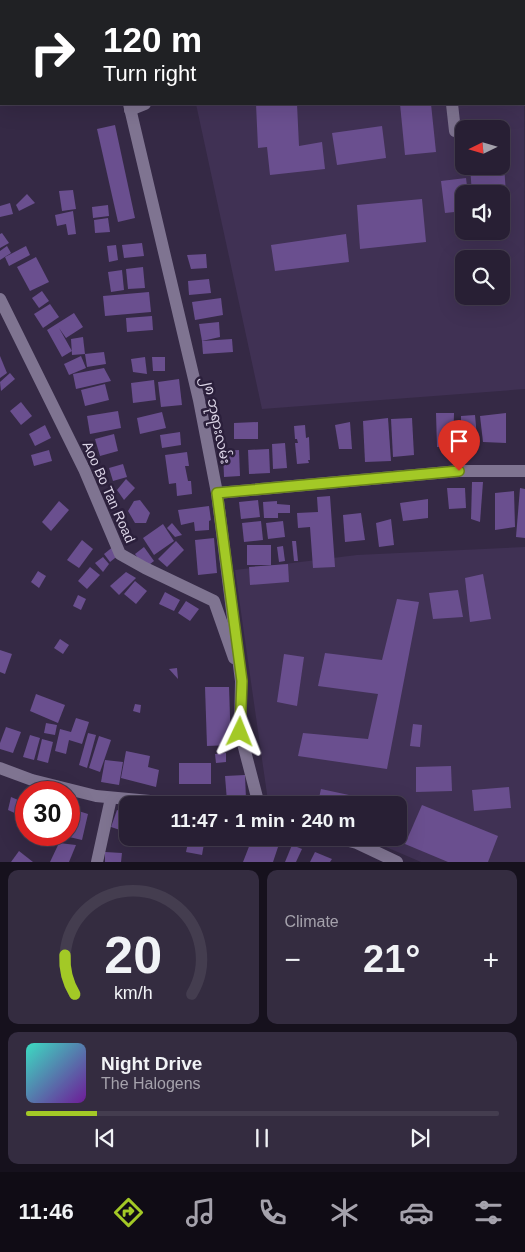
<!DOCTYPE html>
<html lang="en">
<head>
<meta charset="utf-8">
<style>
  :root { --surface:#281f34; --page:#342c40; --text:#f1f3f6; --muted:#a5a2ac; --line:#443d4f; --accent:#a3c926 }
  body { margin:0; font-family:Helvetica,"Noto Sans Myanmar",sans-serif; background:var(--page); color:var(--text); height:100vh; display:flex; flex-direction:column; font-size:19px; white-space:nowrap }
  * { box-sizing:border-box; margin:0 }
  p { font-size:16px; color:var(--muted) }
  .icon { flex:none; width:28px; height:28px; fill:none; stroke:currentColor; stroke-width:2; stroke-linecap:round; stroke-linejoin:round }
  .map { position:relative; height:862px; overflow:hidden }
  .side { display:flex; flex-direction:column; gap:8px; padding:8px; background:#16111d; flex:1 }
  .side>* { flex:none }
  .guide { position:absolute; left:0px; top:0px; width:525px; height:105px; box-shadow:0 5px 20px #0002,0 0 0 1px var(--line); background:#202124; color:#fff; overflow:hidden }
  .needle { width:32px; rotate:265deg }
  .buttons { position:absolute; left:455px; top:120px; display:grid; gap:10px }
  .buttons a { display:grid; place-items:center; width:55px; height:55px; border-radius:10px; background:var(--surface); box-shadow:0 5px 20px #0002,0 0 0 1px var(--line); font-size:25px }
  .speed { position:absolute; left:15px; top:781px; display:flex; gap:10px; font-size:25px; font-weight:700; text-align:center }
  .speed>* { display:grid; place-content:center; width:65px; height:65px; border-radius:50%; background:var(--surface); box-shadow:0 5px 20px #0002,0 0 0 1px var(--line); line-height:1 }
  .speed .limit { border:8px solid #d22; background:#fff; color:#111 }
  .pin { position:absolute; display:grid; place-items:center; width:42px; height:42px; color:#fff; margin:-51px -21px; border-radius:50% 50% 50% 0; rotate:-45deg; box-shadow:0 0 5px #0007 }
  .pin .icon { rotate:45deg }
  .me { position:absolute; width:55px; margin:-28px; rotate:2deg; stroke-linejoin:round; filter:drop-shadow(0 0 4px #0008) }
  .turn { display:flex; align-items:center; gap:18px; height:105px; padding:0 20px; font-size:22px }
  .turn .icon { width:65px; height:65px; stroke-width:2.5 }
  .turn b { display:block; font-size:35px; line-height:42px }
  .big { font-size:38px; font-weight:800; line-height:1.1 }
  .side .tile { flex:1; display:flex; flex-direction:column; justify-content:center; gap:8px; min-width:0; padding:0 18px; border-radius:10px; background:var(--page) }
  .side .dial { align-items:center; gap:0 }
  .dial svg { height:130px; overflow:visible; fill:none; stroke:var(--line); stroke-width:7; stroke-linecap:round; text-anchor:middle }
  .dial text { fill:var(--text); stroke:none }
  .song { display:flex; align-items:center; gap:15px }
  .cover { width:60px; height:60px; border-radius:8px; background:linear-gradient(135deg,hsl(170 70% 55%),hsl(280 70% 35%)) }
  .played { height:5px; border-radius:2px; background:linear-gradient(90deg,var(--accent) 15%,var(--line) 15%) }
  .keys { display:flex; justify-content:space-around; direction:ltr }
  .heat { display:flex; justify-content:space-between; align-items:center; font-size:28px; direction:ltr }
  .side .tiles { flex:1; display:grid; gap:8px; grid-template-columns:1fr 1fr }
  .tile:last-child { grid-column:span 2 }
  .trip { position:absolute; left:119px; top:796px; width:288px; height:50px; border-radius:10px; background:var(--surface); box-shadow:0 5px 20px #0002,0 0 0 1px var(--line); font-weight:800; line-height:50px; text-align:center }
  .dock { display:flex; height:80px; justify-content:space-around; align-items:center; background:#100c15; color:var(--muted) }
  .dock .icon { width:35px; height:35px }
  .dock .current { color:var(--accent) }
  .dock b { font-size:22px; color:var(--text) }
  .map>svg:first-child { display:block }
</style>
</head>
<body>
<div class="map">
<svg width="525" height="862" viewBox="0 0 525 862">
  <rect width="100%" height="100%" fill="#352945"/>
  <g fill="#403154" fill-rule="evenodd">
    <polygon points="174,0 477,0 478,1 174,1"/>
    <path d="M524,64l1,325 -263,20 -66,-305h328zM464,129h37v37h-37zM464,194h37v37h-37zM464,259h37v37h-37z"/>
    <polygon points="525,547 525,862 421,862 365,838 398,838 398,805 278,805 268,801 235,570 357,555"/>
  </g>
  <g fill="#6a4f8f">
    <polygon points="256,104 297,104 299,146 322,142 325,169 270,175 267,147 258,148"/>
    <polygon points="400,104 431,104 436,152 405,155"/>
    <polygon points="115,125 135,218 118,222 97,129"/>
    <polygon points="382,126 386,158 337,165 332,133"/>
    <polygon points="501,152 503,152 507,207 501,208 501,194 472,194 470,166 501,166"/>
    <polygon points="466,178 468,194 464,194 464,211 445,213 441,181"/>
    <polygon points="73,190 76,209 62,211 59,191"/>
    <polygon points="27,194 35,203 19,211 16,205"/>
    <polygon points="422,199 426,242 360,249 357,205"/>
    <polygon points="10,203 13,214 0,217 0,206"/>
    <polygon points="108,205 109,216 93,218 92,207"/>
    <polygon points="73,211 76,234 68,235 66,224 57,226 55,215"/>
    <polygon points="108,218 110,232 95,233 94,220"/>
    <polygon points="2,233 9,243 0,248 0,234"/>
    <polygon points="346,234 349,262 275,271 271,245"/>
    <polygon points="142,243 144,256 124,258 122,245"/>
    <polygon points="116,245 118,260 109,262 107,246"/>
    <polygon points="7,246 11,253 0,260 0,251"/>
    <polygon points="26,246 30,255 9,266 5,257"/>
    <polygon points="206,254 207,268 191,269 187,255"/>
    <polygon points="36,257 49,282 30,291 17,267"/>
    <polygon points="143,267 145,288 128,289 126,269"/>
    <polygon points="122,270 124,290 111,292 108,272"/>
    <polygon points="209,279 211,293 189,295 188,281"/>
    <polygon points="42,291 49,301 39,308 32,298"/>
    <polygon points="149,292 151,312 105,316 103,296"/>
    <polygon points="221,298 223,315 195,320 192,302"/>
    <polygon points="50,304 59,317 43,328 34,314"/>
    <polygon points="74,313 83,327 66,338 59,328 72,351 62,357 47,330"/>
    <polygon points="152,316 153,330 127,332 126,318"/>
    <polygon points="219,322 220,337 202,341 199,324"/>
    <polygon points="83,337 85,354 72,355 71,339"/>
    <polygon points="232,339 233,352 203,354 202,341"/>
    <polygon points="104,352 106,364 87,367 85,354"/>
    <polygon points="0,356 7,373 0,378"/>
    <polygon points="81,356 86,368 69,375 64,364"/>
    <polygon points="145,357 147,374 133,372 131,359"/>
    <polygon points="152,357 165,357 165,371 153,371"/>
    <polygon points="104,368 111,381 76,389 73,374"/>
    <polygon points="10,373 15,379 1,391 0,382"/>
    <polygon points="179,379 182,405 161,407 158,382"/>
    <polygon points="154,380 156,400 133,403 131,383"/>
    <polygon points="105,384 109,400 85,406 81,390"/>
    <polygon points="21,402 32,416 21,425 10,411"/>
    <polygon points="118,411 121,428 90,434 87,416"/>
    <polygon points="162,412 166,428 140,434 137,418"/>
    <polygon points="436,413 454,413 453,448 437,447"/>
    <polygon points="506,413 506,443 483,442 480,416"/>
    <polygon points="475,415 478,448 461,448 461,416"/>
    <polygon points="388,418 391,461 365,462 363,421"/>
    <polygon points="412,418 414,455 393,457 391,419"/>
    <polygon points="258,422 258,439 234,439 234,423"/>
    <polygon points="350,422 352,449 339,449 335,425"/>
    <polygon points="45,425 51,438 35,446 29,434"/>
    <polygon points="305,425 306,438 309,437 310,460 308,460 309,463 297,464 295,443 298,443 297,439 295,439 294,426"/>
    <polygon points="180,432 181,445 162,448 160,435"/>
    <polygon points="114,434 118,451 100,456 95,439"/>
    <polygon points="285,443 287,468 273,469 272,444"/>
    <polygon points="269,449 270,473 249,474 248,450"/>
    <polygon points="49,450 52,461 34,466 31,455"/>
    <polygon points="239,450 240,476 224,477 223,451"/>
    <polygon points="187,452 189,466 185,466 188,481 191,481 192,494 177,496 176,483 169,484 165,455"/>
    <polygon points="123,464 127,477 113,481 109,468"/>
    <polygon points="126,479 135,488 124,500 117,490"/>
    <polygon points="472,482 483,482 480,522 471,519"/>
    <polygon points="447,488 465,488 466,508 449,509"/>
    <polygon points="520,488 525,489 525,538 516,537"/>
    <polygon points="514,491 515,527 495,530 495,493"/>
    <polygon points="330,496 335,567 313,568 310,527 298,528 297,513 318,512 317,497"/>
    <polygon points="428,499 428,518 403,521 400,503"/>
    <polygon points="140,500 150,513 146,523 135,523 128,511 134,501"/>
    <polygon points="258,500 260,517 241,519 239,502"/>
    <polygon points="59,501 69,510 51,531 42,522"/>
    <polygon points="277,501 277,504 290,505 290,513 278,513 278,518 264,518 263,502"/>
    <polygon points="209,506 211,520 209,521 209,530 195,531 194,522 181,525 178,510"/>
    <polygon points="361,513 365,540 345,542 343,515"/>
    <polygon points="391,519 394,545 379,547 376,523"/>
    <polygon points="261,521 263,540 244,542 242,523"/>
    <polygon points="283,521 285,537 268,539 266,523"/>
    <polygon points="172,523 182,535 175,537 167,528"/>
    <polygon points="163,524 174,541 154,555 143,538"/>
    <polygon points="214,538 217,573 198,575 195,540"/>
    <polygon points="82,540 93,549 79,568 67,560"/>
    <polygon points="176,541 184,550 167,567 158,559"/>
    <polygon points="292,541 296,541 298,561 294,561"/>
    <rect x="247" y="545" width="24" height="20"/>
    <polygon points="114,546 120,554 110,562 104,554"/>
    <polygon points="283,546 285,561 279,562 277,547"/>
    <polygon points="144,547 154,561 145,568 135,554"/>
    <polygon points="103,557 109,564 103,572 95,563"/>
    <polygon points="288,564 289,582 250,585 249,567"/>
    <polygon points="90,567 100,575 87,589 78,581"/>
    <polygon points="38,571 46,576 39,588 31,582"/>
    <polygon points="126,572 136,578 119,595 110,586"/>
    <polygon points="483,574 491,619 470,622 465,578"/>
    <polygon points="135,581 147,591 136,604 124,594"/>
    <polygon points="458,590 463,617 433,619 429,593"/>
    <polygon points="165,592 180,600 174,611 159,604"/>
    <polygon points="78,595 86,599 81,610 73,606"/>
    <polygon points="397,599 419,602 387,769 298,756 303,733 368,739 378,694 318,686 325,653 382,660"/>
    <polygon points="186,601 199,609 190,621 178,613"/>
    <polygon points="60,639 69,645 63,654 54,648"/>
    <polygon points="0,650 12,654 5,674 0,672"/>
    <polygon points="284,654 304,657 297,706 277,702"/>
    <polygon points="177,668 178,679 169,669"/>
    <polygon points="205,687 229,687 231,745 207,746"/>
    <polygon points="36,694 65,705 58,723 30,711"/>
    <polygon points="135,704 141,705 140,713 133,711"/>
    <polygon points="76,718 89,722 82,744 69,740 66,754 55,751 60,729 71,732"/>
    <polygon points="46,723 57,725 55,735 44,733"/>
    <polygon points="413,724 422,725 420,747 410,746"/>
    <polygon points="6,727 21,732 13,753 0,749 0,743"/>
    <polygon points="88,733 96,735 87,768 79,765"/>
    <polygon points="30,735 40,738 34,760 23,757"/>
    <polygon points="99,736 111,740 100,772 89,768"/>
    <polygon points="42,739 53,742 48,763 37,760"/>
    <polygon points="126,751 150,756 148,767 159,770 156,787 121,778"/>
    <polygon points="226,753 226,762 216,763 215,754"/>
    <polygon points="105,760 123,762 119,785 101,782"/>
    <rect x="179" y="763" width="32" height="21"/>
    <polygon points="451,766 452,791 416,792 416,767"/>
    <polygon points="245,775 246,799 227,801 225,776"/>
    <polygon points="509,787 511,808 474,811 472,790"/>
    <polygon points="321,789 363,798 362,805 331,805 318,802"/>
    <polygon points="11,797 23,802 19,815 8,810"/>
    <polygon points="422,805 498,836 488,862 448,862 405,844"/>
    <polygon points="69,808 88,814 82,840 65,836 69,835"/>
    <polygon points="117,810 128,814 123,831 111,827"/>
    <polygon points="40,835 62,835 59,843 40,837"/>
    <polygon points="146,838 167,838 166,842"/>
    <polygon points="189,838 205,838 202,855 186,852"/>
    <polygon points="256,838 281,838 273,862 243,862 250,844 253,846"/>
    <polygon points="59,843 76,845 69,862 50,862"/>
    <polygon points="292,845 302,849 296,862 285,862"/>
    <polygon points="19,851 33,862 11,862"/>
    <polygon points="105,852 122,853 121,862 105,862"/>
    <polygon points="315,852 332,859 330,862 310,862"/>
  </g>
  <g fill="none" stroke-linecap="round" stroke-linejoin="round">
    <g stroke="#7f7491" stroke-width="12">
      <polyline points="94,0 95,1"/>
      <polyline points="434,0 435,1"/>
      <polyline points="23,1 24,0"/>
      <polyline points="278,1 280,0"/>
      <polyline points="0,29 1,26"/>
      <polyline points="524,61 525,60"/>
      <polyline points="129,104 199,400 217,493 241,681 240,732 259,805"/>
      <polyline points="452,104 455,131"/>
      <polyline points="130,110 145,104"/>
      <polyline points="0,299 84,469 120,554 145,568 214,601 234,658"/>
      <polyline points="217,493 459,471 525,471"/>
      <polyline points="0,768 32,780 96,796 193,805"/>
      <polyline points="337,838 357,843 397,862"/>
      <polyline points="97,862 111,798"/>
    </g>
  </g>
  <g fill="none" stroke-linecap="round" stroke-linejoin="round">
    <g stroke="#6a8319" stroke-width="12">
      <polyline id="route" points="240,732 242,681 217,493 459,471"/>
    </g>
    <use href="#route" stroke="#a3c926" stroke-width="9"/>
  </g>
  <g text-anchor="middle" stroke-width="5" stroke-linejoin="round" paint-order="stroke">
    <g font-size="14" fill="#dad3e5" stroke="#2b1f3b">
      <text transform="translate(217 420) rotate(78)" y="5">၂၈ ဘုရားလမ်း</text>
      <text transform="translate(109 492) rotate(66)" y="5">Aoo Bo Tan Road</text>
    </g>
  </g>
</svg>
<div class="buttons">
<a><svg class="needle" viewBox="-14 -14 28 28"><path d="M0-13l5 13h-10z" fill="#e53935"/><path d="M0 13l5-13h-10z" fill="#a5a2ac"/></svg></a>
<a><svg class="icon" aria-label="sound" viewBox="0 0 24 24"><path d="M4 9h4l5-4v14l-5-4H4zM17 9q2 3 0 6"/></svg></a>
<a><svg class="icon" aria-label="search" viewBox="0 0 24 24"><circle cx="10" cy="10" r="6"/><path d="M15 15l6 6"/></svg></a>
</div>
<div class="speed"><div class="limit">30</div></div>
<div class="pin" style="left:459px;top:471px;background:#d93025"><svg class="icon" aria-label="arrive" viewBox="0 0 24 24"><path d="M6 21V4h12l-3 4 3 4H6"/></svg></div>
<svg class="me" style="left:240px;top:732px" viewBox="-20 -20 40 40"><path d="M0-17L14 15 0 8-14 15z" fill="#a3c926" stroke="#fff" stroke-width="4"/></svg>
<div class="trip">11:47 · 1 min · 240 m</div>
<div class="guide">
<div class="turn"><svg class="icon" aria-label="right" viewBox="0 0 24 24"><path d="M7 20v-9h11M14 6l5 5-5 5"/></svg><div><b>120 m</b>Turn right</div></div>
</div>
</div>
<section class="side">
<div class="tiles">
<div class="tile dial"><svg viewBox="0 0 100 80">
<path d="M14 69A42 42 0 1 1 86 69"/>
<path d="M14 69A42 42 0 0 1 8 45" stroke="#a3c926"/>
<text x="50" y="56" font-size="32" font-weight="700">20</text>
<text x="50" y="72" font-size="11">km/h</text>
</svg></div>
<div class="tile"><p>Climate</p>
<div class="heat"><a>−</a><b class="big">21°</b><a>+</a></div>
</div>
<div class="tile">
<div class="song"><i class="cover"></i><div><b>Night Drive</b><p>The Halogens</p></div></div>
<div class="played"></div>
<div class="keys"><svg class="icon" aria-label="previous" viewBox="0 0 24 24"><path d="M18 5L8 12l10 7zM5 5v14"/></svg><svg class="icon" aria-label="pause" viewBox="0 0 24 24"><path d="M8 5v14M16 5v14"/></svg><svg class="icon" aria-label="next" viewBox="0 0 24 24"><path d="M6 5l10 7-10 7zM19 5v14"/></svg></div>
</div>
</div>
</section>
<nav class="dock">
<b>11:46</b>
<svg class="icon current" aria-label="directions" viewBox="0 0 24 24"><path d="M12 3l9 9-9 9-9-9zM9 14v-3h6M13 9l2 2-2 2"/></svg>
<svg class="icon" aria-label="music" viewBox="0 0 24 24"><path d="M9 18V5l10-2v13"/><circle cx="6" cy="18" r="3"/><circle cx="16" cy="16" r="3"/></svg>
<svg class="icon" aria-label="phone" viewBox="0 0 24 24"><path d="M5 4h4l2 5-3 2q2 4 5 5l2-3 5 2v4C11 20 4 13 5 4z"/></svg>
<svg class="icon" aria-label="climate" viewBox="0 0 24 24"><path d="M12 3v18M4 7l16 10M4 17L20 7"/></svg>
<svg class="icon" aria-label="car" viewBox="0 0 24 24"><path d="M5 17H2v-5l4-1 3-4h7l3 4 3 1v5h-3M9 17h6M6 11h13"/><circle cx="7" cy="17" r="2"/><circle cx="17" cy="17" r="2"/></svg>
<svg class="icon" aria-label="filters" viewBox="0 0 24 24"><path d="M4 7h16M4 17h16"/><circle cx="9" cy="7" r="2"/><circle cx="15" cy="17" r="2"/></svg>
</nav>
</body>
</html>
